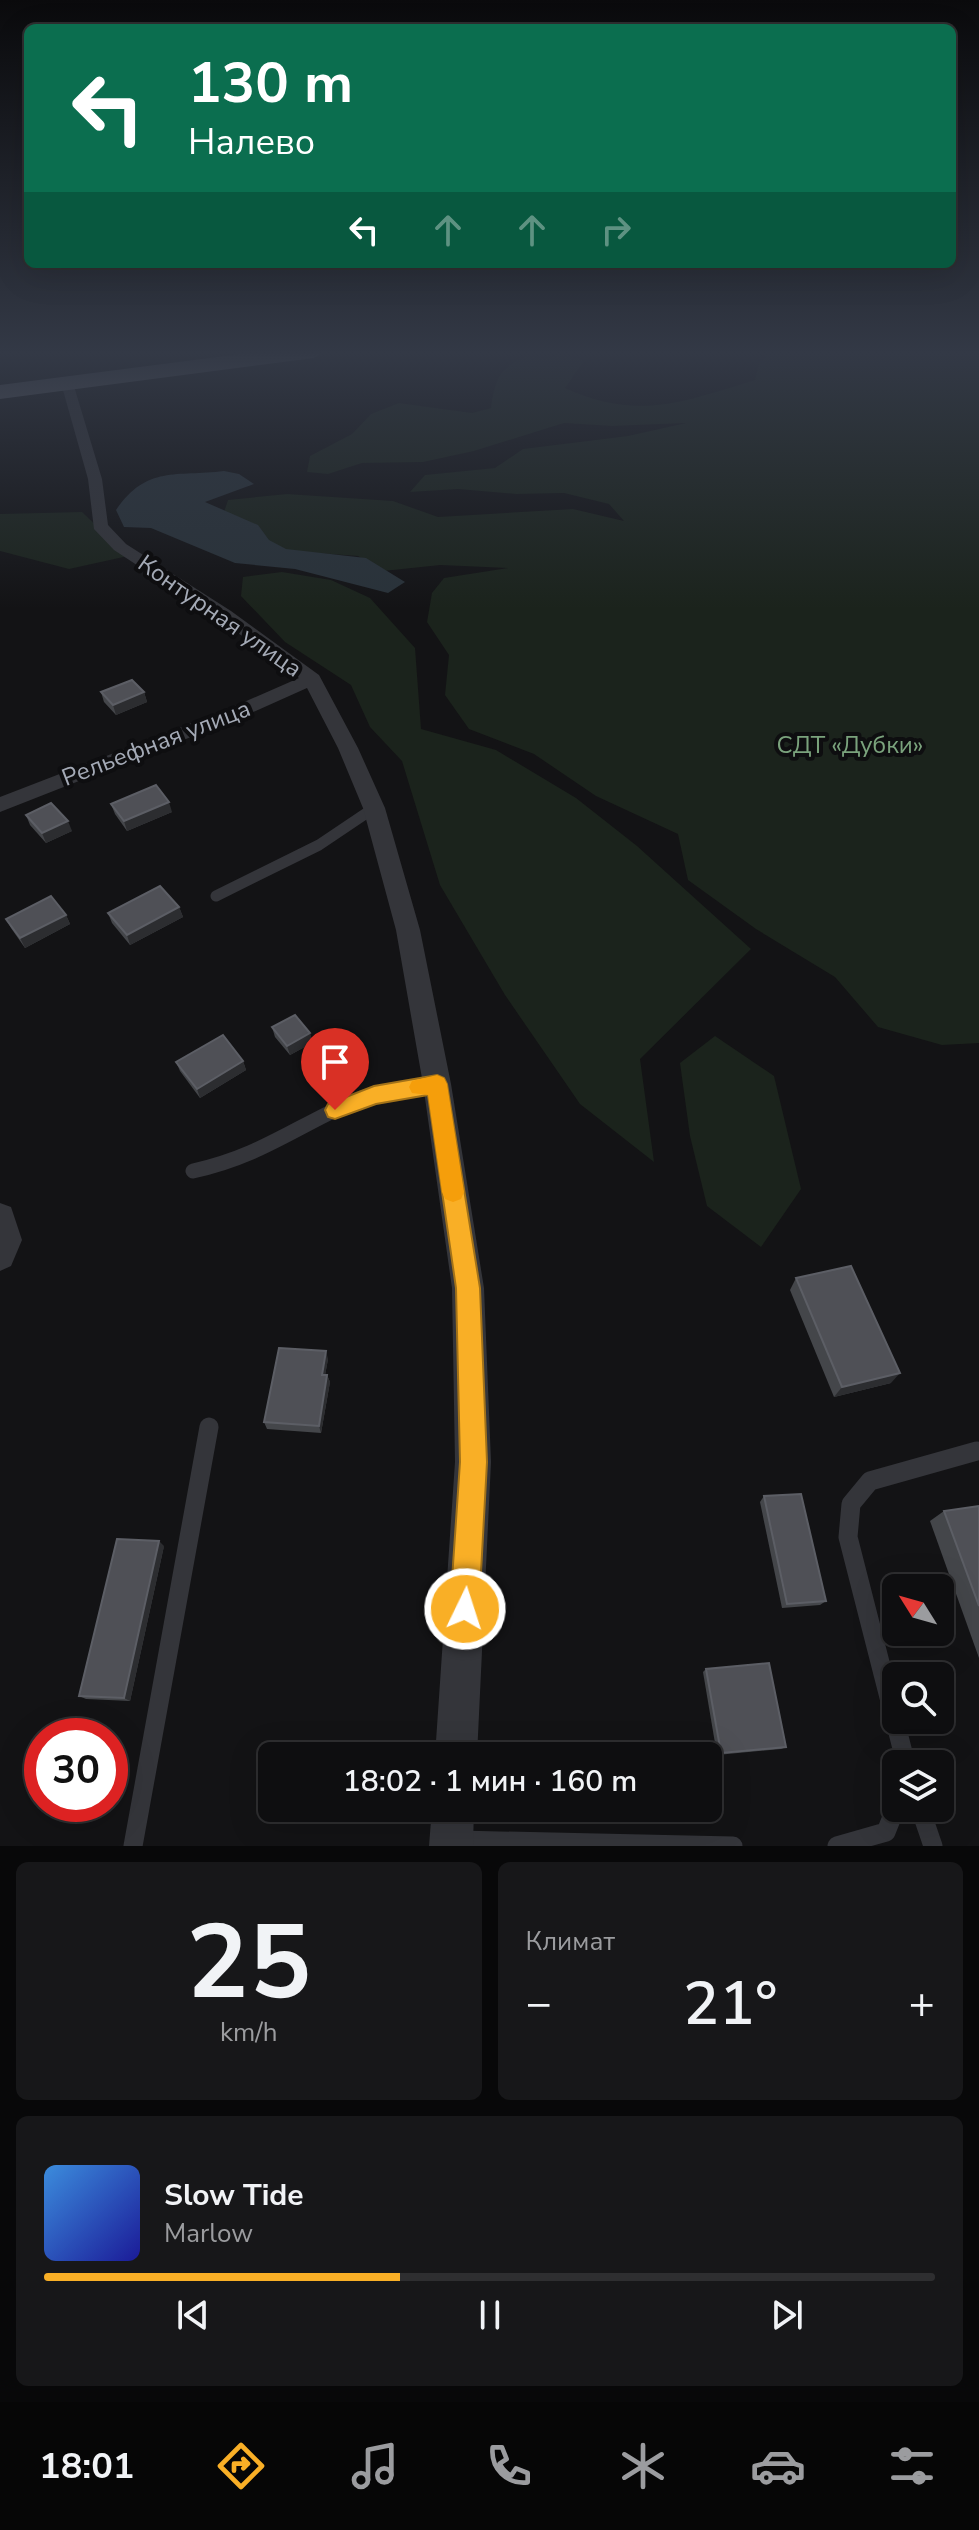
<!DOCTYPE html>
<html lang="ru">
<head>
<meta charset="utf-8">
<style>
  :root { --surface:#0e0e10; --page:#171719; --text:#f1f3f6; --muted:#9b9c9f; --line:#2e2e30; --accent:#f9af26 }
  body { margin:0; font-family:"Nunito Sans",sans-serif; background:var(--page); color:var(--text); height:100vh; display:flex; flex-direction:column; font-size:30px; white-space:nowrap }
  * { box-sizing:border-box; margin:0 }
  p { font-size:26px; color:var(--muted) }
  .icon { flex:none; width:44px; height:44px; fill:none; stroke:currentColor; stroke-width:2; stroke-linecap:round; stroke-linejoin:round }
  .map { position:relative; height:1846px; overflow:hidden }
  .drawer { display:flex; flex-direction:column; gap:16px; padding:16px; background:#080809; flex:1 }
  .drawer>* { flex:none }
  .banner { position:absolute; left:24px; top:24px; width:932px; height:244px; border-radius:12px; box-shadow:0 8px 32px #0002,0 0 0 2px var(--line); background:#0b6e4f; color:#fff; overflow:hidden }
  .needle { width:52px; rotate:307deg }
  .fabs { position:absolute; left:882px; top:1574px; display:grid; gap:16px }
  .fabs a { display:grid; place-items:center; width:72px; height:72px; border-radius:12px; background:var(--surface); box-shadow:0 8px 32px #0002,0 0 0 2px var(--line); font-size:40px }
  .speed { position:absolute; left:24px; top:1718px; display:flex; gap:16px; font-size:40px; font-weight:700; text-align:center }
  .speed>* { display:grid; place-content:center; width:104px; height:104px; border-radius:50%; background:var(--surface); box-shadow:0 8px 32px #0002,0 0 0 2px var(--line); line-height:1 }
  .speed .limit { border:12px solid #d22; background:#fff; color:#111 }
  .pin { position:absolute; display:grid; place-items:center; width:68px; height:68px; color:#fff; margin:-82px -34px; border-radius:50% 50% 50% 0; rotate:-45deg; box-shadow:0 0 8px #0007 }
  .pin .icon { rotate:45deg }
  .me { position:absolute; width:88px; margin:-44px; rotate:4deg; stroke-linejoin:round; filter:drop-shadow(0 0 6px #0008) }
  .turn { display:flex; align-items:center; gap:28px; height:168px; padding:0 32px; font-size:36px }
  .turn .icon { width:104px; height:104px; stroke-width:2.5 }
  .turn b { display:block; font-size:56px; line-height:68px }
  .lanes { display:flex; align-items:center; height:76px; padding:0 32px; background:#0003; justify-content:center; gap:40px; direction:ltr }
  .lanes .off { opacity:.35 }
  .big { font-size:60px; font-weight:600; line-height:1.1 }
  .drawer .widget { flex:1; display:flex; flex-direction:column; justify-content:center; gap:12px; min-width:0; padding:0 28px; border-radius:12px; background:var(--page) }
  .drawer .dial { align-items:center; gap:0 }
  .dial b { font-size:104px; line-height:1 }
  .song { display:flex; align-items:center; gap:24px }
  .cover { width:96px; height:96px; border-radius:12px; background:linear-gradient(135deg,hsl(210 70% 55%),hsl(240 70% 35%)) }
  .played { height:8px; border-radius:4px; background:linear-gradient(90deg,var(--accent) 40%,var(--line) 40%) }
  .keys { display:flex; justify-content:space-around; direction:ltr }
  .heat { display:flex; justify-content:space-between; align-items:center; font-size:44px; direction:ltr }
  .drawer .tiles { flex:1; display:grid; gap:16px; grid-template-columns:1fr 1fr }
  .widget:last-child { grid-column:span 2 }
  .trip { position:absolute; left:258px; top:1742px; width:464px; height:80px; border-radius:12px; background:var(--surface); box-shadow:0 8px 32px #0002,0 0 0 2px var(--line); font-weight:600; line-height:80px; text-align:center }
  .tab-bar { display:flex; height:128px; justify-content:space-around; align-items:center; background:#060606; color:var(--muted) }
  .tab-bar .icon { width:56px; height:56px }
  .tab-bar .on { color:var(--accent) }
  .tab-bar b { font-size:36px; color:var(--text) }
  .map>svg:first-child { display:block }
</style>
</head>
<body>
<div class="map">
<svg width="979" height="1846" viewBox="0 0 979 1846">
  <rect width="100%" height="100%" fill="#131315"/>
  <g fill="#1b231c">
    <path d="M772,351h207v692l-37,2 -64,-18 -43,-50 -79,-48 -68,-49 -10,-46 -82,-38 -62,-42 -65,-25 -24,-34 4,-40 -22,-33 5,-29 12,-15 64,-10 -68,-3 -57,6 -25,-15 -81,-6 -53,-38 4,-12 59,-6 106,7 45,16 135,-8 51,12 -15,-17 -45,-11 -48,1 -58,-5 -48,3 15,-17 70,-7 28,-19 105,-13 58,-13 -74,3 -48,-3 -90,28 -51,11 -61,1 -34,11 -21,-2 3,-16 42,-22 19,-20 28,-11 73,10 19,-5c4,-31 10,-43 40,-53l14,5 14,-6 25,7 -19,27c73,33 117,14 190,-8l4,-17z"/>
    <polygon points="82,512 128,556 69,569 0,551 0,514"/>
    <polygon points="282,572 331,580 370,598 415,648 421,729 496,750 576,798 637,846 751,949 640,1059 654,1162 580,1104 505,995 440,885 402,761 370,727 351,685 285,642 241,596 243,577"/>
    <polygon points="715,1036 774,1076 801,1189 761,1247 707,1206 690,1136 680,1063"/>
  </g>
  <path fill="#293239" d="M224,471l15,3 15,10 -49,18 53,23 11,15 17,9 80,9 39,24 -17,11 -93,-24 -60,-6 -84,-35 -27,-1 -8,-17c31,-45 60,-33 108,-39z"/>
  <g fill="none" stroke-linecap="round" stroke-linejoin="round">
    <polyline stroke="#34353a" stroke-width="11" points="216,896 319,845 374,808"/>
    <path stroke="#34353a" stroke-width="15" d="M193,1171c65,-14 101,-43 159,-69 24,-12 58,-13 85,-18"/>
    <g stroke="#34353a" stroke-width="19">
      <polyline points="906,1764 848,1537 851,1504 870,1481 977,1451"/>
      <polyline points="920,1808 933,1846"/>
      <polyline points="458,1840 733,1846"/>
      <polyline points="133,1846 209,1427"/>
      <polyline points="837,1846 886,1832 896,1807"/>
    </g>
    <g fill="#34353a" fill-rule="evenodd">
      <polygon points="67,379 73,383 102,479 108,525 126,544 231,611 319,675 358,748 385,808 420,930 451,1084 484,1288 491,1462 477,1756 435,1756 455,1462 452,1288 423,1084 396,930 363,808 338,748 307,688 242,717 0,812 0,797 228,709 299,678 219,619 114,550 94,529 88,479 61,383"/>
      <polygon points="0,1203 11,1207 22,1240 11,1266 0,1271"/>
      <polygon points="432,1808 474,1808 473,1846 429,1846"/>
    </g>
    <polygon fill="#60636b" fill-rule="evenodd" points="264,351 325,351 314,358 0,399 0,385"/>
  </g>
  <g fill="#44464a">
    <polygon points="101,692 144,692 147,702 116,715 104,702"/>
    <polygon points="111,804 172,812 127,831 115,814"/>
    <polygon points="26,815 72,831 46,843 30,825"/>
    <polygon points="179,907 183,917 130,945 112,923 108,913"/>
    <polygon points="66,915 70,924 25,948 11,928 6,919"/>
    <polygon points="272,1027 310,1033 312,1043 290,1055 275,1037"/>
    <polygon points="243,1061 246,1070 200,1098 180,1071 176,1062"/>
    <polygon points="796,1278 891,1383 834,1397 790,1290"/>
    <polygon points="328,1359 325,1375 327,1375 330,1382 321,1433 267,1429 264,1422"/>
    <polygon points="764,1496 826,1601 820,1605 782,1608 760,1502"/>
    <polygon points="979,1506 979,1658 930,1521 944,1511"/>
    <polygon points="164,1546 130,1701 86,1699 79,1696"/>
    <polygon points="706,1669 786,1747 781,1749 717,1755 703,1672"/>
  </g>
  <g fill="#2c2d30">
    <polygon points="144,692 147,702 116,715 113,705"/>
    <polygon points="169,802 172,812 127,831 124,821"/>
    <polygon points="68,821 72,831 46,843 42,833"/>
    <polygon points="179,907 183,917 130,945 127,935"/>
    <polygon points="66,915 70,924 25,948 20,938"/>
    <polygon points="310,1033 312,1043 290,1055 287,1046"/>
    <polygon points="243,1061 246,1070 200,1098 197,1089"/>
    <polygon points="326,1351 328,1359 324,1382 322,1375"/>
    <polygon points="900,1373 891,1383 834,1397 842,1387"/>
    <polygon points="327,1375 330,1382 321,1433 319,1426"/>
    <polygon points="159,1541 164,1546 130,1701 124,1698"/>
  </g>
  <g fill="#4f5056" stroke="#5c5e65" stroke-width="2">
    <polygon points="132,680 144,692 113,705 101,692"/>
    <polygon points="156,785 169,802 124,821 111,804"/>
    <polygon points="51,803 68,821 42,833 26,815"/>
    <polygon points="160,886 179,907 127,935 108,913"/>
    <polygon points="51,896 66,915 20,938 6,919"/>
    <polygon points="295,1015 310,1033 287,1046 272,1027"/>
    <polygon points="223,1035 243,1061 197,1089 176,1062"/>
    <polygon points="851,1266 900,1373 842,1387 796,1278"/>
    <polygon points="279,1348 326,1351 322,1375 327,1375 319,1426 264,1422"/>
    <polygon points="801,1494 826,1601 787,1604 764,1496"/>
    <polygon points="979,1506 979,1606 944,1511"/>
    <polygon points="117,1539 159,1541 124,1698 79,1696"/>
    <polygon points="769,1663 786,1747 721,1753 706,1669"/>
  </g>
  <linearGradient id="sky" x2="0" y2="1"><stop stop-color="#0a0a0c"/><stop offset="0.58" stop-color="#333946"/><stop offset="1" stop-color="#333946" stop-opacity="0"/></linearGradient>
  <rect width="979" height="609" fill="url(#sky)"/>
  <polygon fill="#f9af26" stroke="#a27219" stroke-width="2" points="437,1075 444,1078 447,1084 480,1288 487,1462 479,1609 475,1619 465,1624 454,1619 450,1609 460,1462 456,1288 428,1095 376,1104 335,1119 328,1117 325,1110 328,1104 374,1086"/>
  <polygon fill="#f59e0b" points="437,1075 444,1078 447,1084 464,1192 461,1199 453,1202 445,1199 442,1192 428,1095 412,1093 409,1087 412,1081"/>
  <g text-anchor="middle" stroke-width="8" stroke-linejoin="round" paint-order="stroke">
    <g font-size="24" fill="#a4aab6" stroke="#0e0e10">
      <text transform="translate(220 616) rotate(35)" y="8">Контурная улица</text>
      <text transform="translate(156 743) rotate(-21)" y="8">Рельефная улица</text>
    </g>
    <g font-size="24" fill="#7aa27c" stroke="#0e0e10">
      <text x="850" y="753">СДТ «Дубки»</text>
    </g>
  </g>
</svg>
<div class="fabs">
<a><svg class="needle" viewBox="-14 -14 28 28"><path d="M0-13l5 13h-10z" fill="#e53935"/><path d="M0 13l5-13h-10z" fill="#9b9c9f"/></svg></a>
<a><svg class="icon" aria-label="search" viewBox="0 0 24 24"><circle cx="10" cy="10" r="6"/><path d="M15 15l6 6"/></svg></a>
<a><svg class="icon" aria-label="layers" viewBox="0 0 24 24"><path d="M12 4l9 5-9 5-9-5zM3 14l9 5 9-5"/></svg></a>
</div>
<div class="speed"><div class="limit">30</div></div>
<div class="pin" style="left:335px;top:1110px;background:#d93025"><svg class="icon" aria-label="arrive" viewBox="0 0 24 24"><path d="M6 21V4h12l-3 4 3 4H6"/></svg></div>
<svg class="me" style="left:465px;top:1609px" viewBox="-20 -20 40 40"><circle r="17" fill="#f9af26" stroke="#fff" stroke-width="3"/><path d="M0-11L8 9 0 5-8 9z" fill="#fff"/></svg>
<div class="trip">18:02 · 1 мин · 160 m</div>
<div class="banner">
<div class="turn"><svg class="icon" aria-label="left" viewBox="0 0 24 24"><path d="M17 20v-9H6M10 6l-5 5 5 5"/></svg><div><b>130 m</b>Налево</div></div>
<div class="lanes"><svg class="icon" aria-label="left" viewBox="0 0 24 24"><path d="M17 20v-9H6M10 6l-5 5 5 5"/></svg><svg class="icon off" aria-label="ahead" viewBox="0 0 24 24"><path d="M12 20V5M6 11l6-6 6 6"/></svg><svg class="icon off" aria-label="ahead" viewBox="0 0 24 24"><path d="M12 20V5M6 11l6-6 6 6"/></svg><svg class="icon off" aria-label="right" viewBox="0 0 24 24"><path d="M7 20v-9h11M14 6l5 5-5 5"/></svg></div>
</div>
</div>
<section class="drawer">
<div class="tiles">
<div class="widget dial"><b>25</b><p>km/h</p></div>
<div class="widget"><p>Климат</p>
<div class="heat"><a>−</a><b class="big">21°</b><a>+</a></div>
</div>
<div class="widget">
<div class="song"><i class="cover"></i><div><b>Slow Tide</b><p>Marlow</p></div></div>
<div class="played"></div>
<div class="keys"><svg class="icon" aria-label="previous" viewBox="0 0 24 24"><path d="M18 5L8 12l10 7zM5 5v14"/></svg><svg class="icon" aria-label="pause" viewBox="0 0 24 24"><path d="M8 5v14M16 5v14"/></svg><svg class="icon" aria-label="next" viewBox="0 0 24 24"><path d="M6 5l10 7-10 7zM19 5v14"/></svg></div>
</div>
</div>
</section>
<nav class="tab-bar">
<b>18:01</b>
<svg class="icon on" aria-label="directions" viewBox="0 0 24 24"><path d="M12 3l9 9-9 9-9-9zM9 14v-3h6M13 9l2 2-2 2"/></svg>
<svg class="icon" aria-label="music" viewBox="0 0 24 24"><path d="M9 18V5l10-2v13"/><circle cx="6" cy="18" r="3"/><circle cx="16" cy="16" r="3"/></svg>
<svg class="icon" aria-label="phone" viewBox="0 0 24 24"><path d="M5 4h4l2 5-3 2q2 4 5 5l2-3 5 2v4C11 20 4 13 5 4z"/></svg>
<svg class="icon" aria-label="climate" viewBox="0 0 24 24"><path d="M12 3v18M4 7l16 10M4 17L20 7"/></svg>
<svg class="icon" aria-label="car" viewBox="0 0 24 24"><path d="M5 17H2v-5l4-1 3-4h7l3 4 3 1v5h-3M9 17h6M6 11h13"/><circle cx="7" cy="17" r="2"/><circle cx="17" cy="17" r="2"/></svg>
<svg class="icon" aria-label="filters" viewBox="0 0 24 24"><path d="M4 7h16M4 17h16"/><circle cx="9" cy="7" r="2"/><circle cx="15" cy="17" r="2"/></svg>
</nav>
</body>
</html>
